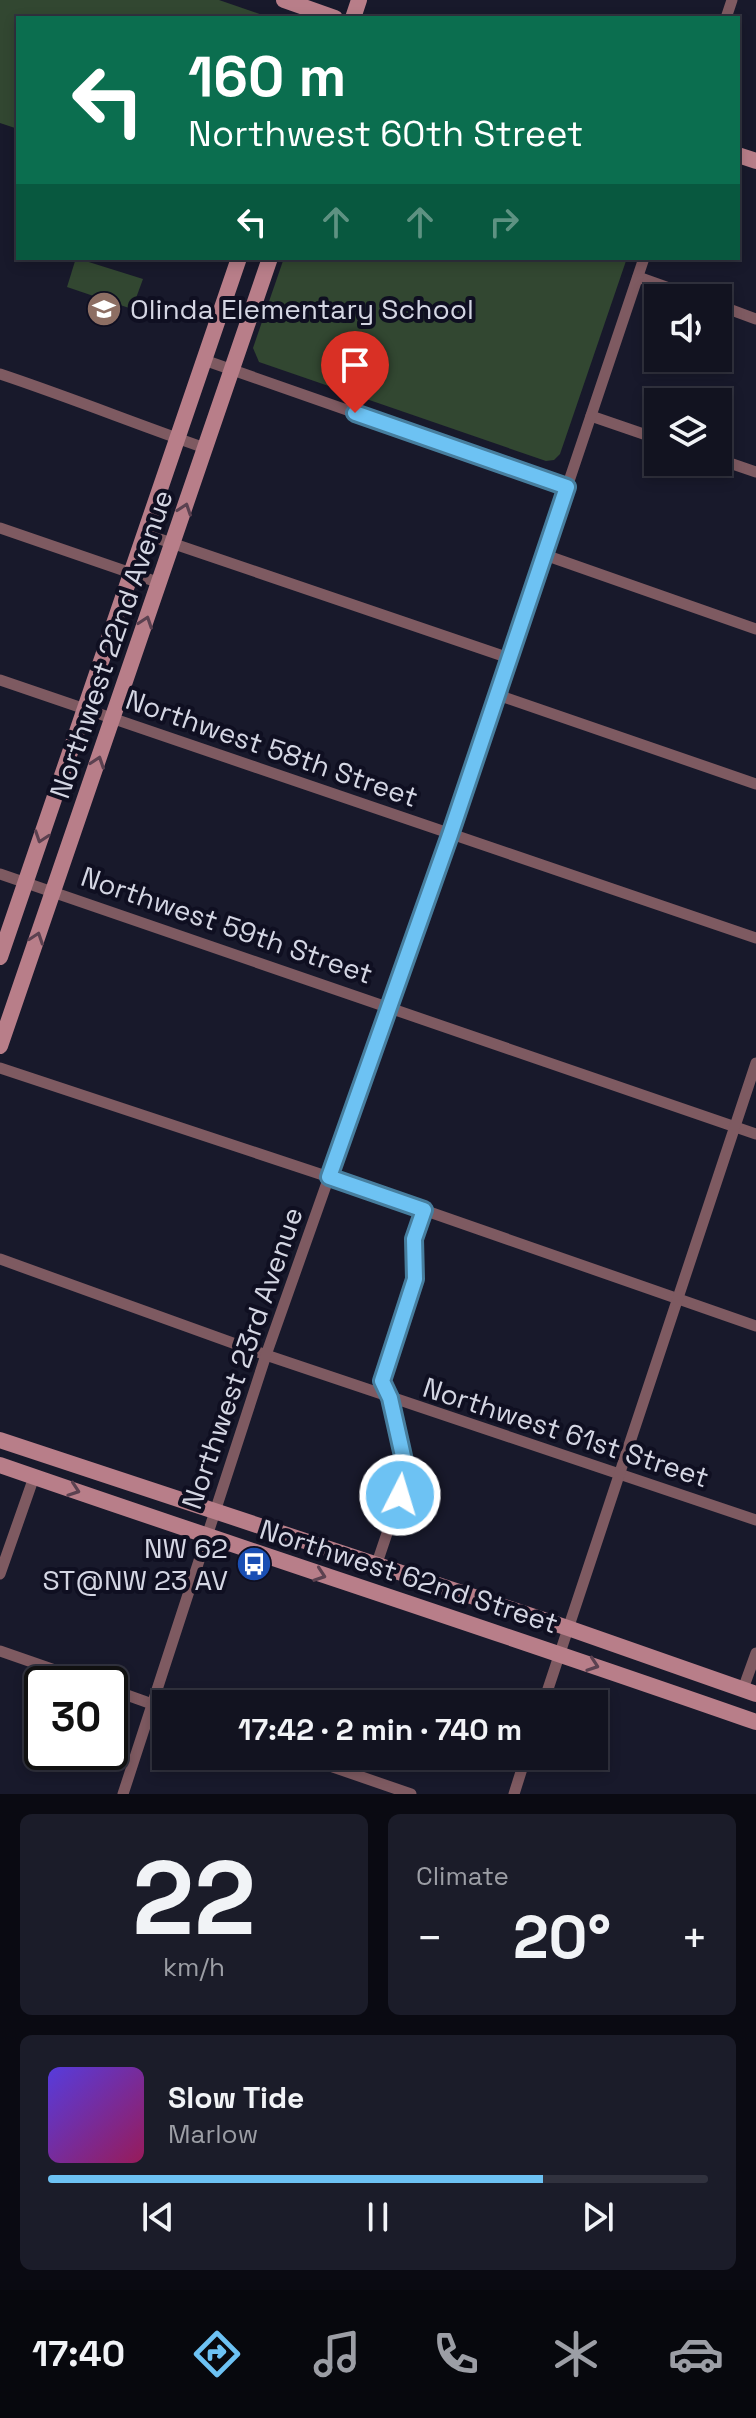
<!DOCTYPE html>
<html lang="en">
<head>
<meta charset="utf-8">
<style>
  :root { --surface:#121320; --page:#1b1c29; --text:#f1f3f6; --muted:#9c9ea5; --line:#31323e; --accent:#6dc2f3 }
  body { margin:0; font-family:"Space Grotesk",sans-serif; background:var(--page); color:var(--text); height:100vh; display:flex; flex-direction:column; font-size:30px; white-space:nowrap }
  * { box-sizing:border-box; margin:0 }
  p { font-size:26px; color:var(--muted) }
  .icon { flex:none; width:44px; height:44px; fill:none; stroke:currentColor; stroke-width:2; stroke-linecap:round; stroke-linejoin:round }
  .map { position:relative; height:1794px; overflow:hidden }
  .panel { display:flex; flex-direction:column; gap:20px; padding:20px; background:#0a0a12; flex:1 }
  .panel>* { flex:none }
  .hud { position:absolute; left:16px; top:16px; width:724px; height:244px; border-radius:0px; box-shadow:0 4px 12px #0003,0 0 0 2px var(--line); background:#0b6e4f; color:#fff; overflow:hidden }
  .tools { position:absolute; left:644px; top:284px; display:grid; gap:16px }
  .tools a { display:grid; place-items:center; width:88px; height:88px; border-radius:0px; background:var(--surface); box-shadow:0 4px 12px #0003,0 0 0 2px var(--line); font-size:40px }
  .speed { position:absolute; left:24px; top:1666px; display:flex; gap:16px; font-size:40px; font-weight:700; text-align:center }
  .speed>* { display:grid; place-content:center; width:104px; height:104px; border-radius:50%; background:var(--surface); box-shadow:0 4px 12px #0003,0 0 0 2px var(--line); line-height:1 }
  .speed .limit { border:4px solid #111; border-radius:12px; background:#fff; color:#111 }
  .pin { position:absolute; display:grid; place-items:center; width:68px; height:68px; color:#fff; margin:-82px -34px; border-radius:50% 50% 50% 0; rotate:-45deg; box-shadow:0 0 8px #0007 }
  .pin .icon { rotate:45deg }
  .me { position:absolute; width:88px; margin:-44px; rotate:5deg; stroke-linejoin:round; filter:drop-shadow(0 0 6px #0008) }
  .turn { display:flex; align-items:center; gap:28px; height:168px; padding:0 40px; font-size:36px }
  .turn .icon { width:104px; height:104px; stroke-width:2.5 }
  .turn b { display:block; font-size:56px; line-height:68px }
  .lanes { display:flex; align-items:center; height:76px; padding:0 40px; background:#0003; justify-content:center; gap:40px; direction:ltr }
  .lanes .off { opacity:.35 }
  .big { font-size:60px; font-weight:700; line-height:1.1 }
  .panel .tile { flex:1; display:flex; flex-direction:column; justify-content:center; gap:12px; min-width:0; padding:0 28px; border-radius:12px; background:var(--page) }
  .panel .dial { align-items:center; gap:0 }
  .dial b { font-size:104px; line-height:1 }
  .song { display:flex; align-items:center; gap:24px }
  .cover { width:96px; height:96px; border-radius:12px; background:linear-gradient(135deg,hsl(250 70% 55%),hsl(330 70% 35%)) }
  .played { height:8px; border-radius:4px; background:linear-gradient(90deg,var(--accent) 75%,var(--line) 75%) }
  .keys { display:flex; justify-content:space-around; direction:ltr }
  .heat { display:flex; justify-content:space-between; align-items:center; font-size:44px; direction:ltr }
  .panel .tiles { flex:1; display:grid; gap:20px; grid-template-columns:1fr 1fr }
  .tile:last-child { grid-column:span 2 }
  .trip { position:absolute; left:152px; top:1690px; width:456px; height:80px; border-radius:0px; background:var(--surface); box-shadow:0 4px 12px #0003,0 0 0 2px var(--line); font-weight:700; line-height:80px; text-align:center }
  .dock { display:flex; height:128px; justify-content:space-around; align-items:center; background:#07080d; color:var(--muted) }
  .dock .icon { width:56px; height:56px }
  .dock .active { color:var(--accent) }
  .dock b { font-size:36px; color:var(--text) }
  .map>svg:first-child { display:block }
</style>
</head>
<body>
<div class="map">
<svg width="756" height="1794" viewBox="0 0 756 1794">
  <rect width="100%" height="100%" fill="#18192b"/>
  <g fill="#324731">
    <polygon points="0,0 219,0 271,18 18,18 18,129 0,123"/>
    <polygon points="76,258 143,279 132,309 67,287"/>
    <polygon points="284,258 627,258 560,454 554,460 546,461 259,362 253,348"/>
  </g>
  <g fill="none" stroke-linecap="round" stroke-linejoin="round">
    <g stroke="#7e5a61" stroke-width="11">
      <polyline points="726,18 732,0"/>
      <polyline points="638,277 697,298"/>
      <polyline points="718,305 756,319"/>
      <polyline points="204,360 567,487"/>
      <path d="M0,374c69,23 136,50 205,74"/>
      <polyline points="591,416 658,439"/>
      <polyline points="718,459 756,472"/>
      <polyline points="0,528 160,583"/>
      <polyline points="145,534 509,658"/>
      <polyline points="545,555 756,629"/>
      <polyline points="0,680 756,938"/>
      <polyline points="498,695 756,784"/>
      <polyline points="0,874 756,1134"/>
      <polyline points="0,1068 329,1177 756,1326"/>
      <polyline points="0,1259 266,1355 756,1520"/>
      <polyline points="376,1566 407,1474 390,1398 382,1381 415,1279 414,1239 424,1210"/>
      <polyline points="0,1574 34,1477"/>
      <polyline points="0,1651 95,1684"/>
      <polyline points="110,1689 166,1709"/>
      <polyline points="743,1689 756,1653"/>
      <polyline points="543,1704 756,1063"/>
      <polyline points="301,1756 411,1794"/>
      <polyline points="123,1794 266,1355 450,835 644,258"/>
      <polyline points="514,1794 526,1756"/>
    </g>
    <g stroke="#b87e89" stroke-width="16">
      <polyline points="284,0 335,18"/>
      <polyline points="353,18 359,0"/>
      <polyline points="738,155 756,161"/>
      <polyline points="0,957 239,258"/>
      <polyline points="0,1046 270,258"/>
      <polyline points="0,1440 568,1628 756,1694"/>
      <path d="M0,1465c251,87 505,169 756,257"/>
    </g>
  </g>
  <defs><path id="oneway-chevron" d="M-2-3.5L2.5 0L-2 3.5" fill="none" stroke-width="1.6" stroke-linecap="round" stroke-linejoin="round" transform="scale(2)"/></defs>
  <g stroke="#5b4150">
    <use href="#oneway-chevron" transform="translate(185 509) rotate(-71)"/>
    <use href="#oneway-chevron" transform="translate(146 622) rotate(-71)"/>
    <use href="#oneway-chevron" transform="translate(98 762) rotate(-71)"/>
    <use href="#oneway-chevron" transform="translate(41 837) rotate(109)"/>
    <use href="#oneway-chevron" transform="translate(37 938) rotate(-71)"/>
    <use href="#oneway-chevron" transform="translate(74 1490) rotate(19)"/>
    <use href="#oneway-chevron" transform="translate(320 1575) rotate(19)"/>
    <use href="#oneway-chevron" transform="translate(593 1665) rotate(19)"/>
  </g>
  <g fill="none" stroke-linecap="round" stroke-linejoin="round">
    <g stroke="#477e9e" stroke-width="20">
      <polyline id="route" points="355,413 567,487 450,835 329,1177 424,1210 414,1239 415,1279 382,1381 390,1398 407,1474 400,1495"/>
    </g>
    <use href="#route" stroke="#6dc2f3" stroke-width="14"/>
  </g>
  <defs>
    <g id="school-disc" transform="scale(1.8)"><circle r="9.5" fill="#8d6e63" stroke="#0f0f21"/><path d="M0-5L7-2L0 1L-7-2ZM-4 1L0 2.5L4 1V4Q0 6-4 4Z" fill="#fff"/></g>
    <g id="bus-disc" transform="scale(1.8)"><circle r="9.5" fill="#1a4fb4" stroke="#0f0f21"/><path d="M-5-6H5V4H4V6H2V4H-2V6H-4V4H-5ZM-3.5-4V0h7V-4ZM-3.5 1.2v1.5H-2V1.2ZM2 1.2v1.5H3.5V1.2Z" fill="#fff"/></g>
  </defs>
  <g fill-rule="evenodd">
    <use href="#school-disc" x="104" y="309"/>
    <use href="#bus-disc" x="254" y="1564"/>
  </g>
  <g text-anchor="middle" stroke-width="8" stroke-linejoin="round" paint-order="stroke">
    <g font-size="28" fill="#d4d6e3" stroke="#0f0f21" text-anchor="start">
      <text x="130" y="319">Olinda Elementary School</text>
      <text x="228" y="1558" text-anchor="end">NW 62<tspan x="228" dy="32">ST@NW 23 AV</tspan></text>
    </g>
    <g font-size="28" fill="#d4d6e3" stroke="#0f0f21">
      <text transform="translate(111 644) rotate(-71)" y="10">Northwest 22nd Avenue</text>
      <text transform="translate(272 748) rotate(19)" y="10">Northwest 58th Street</text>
      <text transform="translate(227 925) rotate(19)" y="10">Northwest 59th Street</text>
      <text transform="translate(242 1358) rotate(-71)" y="10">Northwest 23rd Avenue</text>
      <text transform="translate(566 1432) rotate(18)" y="10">Northwest 61st Street</text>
      <text transform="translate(409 1576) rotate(18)" y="10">Northwest 62nd Street</text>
    </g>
  </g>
</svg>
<div class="tools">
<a><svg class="icon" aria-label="sound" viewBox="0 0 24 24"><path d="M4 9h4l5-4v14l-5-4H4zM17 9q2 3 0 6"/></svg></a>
<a><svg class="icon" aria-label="layers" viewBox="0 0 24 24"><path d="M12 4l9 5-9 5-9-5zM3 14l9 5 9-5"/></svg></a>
</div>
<div class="speed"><div class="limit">30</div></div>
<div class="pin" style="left:355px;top:413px;background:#d93025"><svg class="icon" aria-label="arrive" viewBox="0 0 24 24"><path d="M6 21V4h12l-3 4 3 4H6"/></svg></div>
<svg class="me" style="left:400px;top:1495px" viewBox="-20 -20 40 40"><circle r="17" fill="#6dc2f3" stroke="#fff" stroke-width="3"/><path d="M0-11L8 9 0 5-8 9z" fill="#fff"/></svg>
<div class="trip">17:42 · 2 min · 740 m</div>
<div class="hud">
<div class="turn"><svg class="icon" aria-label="left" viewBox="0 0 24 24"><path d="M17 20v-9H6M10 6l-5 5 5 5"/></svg><div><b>160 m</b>Northwest 60th Street</div></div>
<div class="lanes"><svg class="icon" aria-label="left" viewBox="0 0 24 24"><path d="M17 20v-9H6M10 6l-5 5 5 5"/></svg><svg class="icon off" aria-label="ahead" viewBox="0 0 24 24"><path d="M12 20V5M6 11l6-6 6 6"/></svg><svg class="icon off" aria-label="ahead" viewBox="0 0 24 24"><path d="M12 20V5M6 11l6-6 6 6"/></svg><svg class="icon off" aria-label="right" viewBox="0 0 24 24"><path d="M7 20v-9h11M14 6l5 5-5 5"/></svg></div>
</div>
</div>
<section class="panel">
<div class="tiles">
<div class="tile dial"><b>22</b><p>km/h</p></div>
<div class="tile"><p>Climate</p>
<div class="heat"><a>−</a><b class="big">20°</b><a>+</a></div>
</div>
<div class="tile">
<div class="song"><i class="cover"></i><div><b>Slow Tide</b><p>Marlow</p></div></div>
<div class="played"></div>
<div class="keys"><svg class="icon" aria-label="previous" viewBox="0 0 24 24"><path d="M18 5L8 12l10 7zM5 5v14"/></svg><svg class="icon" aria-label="pause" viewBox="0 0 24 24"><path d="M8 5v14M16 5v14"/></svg><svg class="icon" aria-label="next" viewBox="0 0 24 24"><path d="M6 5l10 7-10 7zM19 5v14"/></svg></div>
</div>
</div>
</section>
<nav class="dock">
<b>17:40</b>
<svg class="icon active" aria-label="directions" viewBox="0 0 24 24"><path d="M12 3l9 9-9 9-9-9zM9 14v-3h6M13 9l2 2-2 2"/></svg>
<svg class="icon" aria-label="music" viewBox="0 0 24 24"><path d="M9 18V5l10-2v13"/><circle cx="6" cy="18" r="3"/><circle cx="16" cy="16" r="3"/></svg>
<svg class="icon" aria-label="phone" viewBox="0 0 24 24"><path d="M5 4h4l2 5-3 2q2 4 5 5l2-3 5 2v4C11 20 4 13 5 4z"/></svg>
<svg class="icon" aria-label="climate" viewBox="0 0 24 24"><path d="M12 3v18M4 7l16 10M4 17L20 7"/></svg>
<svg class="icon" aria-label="car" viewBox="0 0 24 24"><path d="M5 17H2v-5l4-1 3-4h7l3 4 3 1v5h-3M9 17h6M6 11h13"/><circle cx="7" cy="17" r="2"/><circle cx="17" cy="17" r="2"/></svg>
</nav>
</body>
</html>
